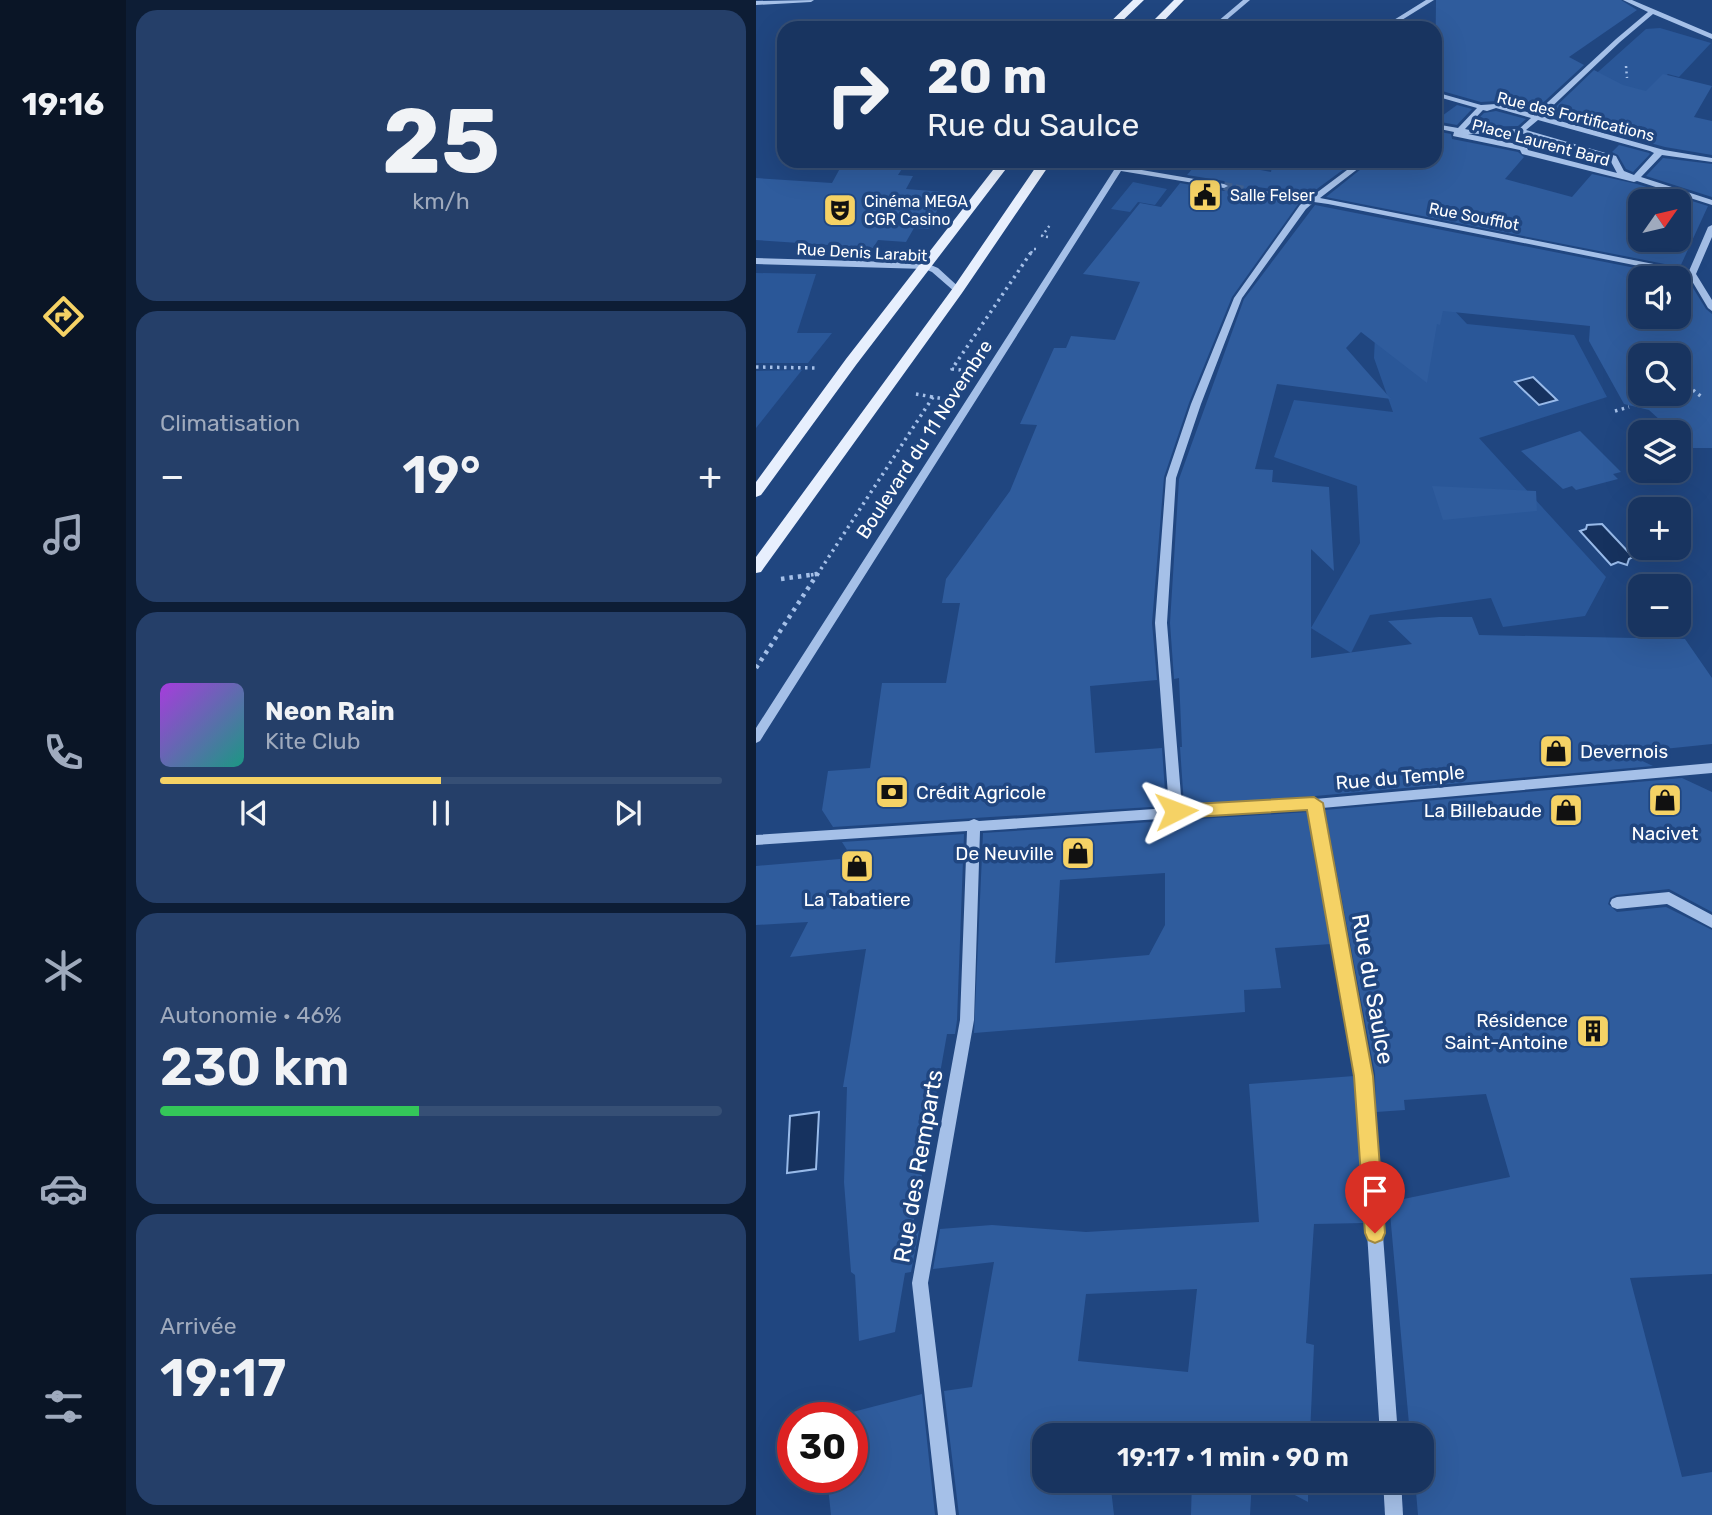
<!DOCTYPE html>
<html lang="fr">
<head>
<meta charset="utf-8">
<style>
  :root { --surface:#183460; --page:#253f69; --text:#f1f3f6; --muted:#9faabd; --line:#364f75; --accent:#f5d265 }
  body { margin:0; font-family:Rubik,sans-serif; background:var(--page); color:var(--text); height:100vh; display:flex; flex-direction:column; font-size:26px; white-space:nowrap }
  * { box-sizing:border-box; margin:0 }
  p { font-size:23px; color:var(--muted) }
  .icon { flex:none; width:38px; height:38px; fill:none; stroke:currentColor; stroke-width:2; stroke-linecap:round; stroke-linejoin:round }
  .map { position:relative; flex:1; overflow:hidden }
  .sheet { display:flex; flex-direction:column; gap:10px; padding:10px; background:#0d1d35; width:630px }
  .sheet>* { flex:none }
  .top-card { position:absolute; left:21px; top:21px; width:665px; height:147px; border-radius:21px; box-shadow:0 7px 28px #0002,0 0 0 2px var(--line); background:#183460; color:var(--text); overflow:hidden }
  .needle { width:46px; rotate:56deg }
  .tools { position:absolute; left:872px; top:189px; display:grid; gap:14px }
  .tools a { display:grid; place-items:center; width:63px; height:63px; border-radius:14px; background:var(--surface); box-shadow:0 7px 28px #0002,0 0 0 2px var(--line); font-size:35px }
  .speed { position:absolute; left:21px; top:1402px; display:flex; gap:14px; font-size:35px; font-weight:700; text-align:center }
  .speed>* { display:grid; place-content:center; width:91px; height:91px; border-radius:50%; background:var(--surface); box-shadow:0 7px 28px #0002,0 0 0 2px var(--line); line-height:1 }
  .speed .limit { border:10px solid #d22; background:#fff; color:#111 }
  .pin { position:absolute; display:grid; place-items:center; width:60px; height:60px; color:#fff; margin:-72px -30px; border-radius:50% 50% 50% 0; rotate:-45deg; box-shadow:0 0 7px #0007 }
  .pin .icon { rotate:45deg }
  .me { position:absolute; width:77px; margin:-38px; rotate:87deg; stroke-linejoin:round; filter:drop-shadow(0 0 5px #0008) }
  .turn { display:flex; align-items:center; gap:24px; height:147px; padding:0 35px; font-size:32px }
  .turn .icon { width:91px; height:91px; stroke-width:2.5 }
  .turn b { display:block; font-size:49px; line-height:60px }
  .big { font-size:52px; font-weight:600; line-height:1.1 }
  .sheet .card { flex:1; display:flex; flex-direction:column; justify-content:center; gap:10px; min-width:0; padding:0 24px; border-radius:21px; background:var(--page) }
  .sheet .dial { align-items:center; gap:0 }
  .dial b { font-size:91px; line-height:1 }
  .song { display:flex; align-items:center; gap:21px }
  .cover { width:84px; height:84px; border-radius:10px; background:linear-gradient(135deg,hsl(280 70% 55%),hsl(170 70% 35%)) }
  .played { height:7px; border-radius:4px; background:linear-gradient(90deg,var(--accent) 50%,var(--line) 50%) }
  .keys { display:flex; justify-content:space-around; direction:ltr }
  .heat { display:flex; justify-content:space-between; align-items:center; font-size:38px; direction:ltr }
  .charge { height:10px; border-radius:5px; background:linear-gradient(90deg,#34c759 46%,var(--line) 0) }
  .trip { position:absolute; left:276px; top:1423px; width:402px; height:70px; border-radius:21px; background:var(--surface); box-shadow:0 7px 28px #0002,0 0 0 2px var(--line); font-weight:600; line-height:70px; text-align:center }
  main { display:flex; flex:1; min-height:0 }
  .tabs { display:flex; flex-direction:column; width:126px; justify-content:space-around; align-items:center; background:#0a1526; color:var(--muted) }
  .tabs .icon { width:49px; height:49px }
  .tabs .selected { color:var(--accent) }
  .tabs b { font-size:32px; color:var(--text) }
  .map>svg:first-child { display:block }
</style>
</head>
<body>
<main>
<nav class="tabs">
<b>19:16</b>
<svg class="icon selected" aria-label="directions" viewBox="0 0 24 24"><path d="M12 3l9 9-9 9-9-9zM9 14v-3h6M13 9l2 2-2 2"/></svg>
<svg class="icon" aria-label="music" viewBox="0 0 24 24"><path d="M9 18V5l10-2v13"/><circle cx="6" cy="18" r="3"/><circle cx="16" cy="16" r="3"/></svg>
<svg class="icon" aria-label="phone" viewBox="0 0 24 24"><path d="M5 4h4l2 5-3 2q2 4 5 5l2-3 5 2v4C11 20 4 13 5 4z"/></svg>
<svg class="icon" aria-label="climate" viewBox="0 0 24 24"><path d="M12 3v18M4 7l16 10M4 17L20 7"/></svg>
<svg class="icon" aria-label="car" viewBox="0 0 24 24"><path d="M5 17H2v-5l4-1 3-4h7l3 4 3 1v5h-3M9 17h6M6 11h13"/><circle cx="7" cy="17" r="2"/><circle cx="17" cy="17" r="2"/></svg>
<svg class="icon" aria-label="filters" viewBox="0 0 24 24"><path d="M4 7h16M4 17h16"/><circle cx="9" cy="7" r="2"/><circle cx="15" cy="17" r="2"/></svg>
</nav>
<section class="sheet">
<div class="card dial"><b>25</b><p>km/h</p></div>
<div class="card"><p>Climatisation</p>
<div class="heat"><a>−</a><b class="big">19°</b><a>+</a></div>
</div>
<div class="card">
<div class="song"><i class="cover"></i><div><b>Neon Rain</b><p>Kite Club</p></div></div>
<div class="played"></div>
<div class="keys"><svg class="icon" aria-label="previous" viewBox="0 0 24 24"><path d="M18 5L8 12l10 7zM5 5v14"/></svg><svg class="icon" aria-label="pause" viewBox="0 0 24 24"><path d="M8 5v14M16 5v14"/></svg><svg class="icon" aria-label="next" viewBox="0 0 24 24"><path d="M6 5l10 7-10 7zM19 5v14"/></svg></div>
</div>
<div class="card"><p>Autonomie · 46%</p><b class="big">230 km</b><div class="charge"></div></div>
<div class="card"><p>Arrivée</p><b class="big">19:17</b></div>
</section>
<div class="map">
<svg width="956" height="1515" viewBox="0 0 956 1515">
  <rect width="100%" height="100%" fill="#204680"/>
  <g fill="#2a5798">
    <polygon points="904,28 955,43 923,77 912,74 888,94 833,80 890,29"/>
    <polygon points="377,182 411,189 399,205 382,202 374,212 355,209"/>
    <polygon points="0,273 60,274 41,333 76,333 52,363 0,363"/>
    <polygon points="679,290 711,324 818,335 851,397 723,438 850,577 829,616 747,627 735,598 614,615 595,653 555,628 604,543 601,486 518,457 538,400 637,412 618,358 620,314"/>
    <polygon points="46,370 0,428 0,371"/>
  </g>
  <g fill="#16325f" stroke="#98bae9" stroke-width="2">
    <polygon points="777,377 801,400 783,405 759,382"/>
    <polygon points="846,524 877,557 873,559 871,565 862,562 855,565 824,531 830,529 831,525"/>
    <polygon points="63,1112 60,1169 31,1173 34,1116"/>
  </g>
  <g fill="#2f5c9d" fill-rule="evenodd">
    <polygon points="680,0 865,0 881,10 813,57 828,65 778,111 741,101 725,102 679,89"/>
    <polygon points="838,70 867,85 890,91 907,74 956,86 938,117 956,121 956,155 909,147 791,115"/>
    <polygon points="701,105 716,109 701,125 679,121"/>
    <polygon points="740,111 770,119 762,126 714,127 728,113"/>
    <path d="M679,131l16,3 1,5 66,13 6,5 -19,22 67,18 20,-23 45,10 71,22 -28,61 -354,-70 45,-36h64zM884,201h38v39h-38z"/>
    <polygon points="863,145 893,153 894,154 877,172 870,169 862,155 856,152"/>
    <polygon points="907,158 956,164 956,197 890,176"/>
    <polygon points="88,161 151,161 142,175 157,176 150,189 189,192 173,229 158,228 150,242 122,240 117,248 0,240 0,178 76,183"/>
    <polygon points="443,161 458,161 515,172 517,161 599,161 554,194 494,186 488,190 494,196 543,203 476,297 433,403 408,477 396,623 401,680 334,686 339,753 406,748 410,806 77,827 66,810 72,771 114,768 126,683 190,683 204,603 186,603 190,579 254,491 281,425 264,424 298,348 310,348 315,336 359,340 384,282 327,274 384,203 405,207 424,183 468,191 474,187 468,181 431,175"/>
    <path d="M559,205l361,71 -1,2h-35v39h38v-36l12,2 16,26 6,5v134h-22l-12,-11v-5h-5l-24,-22 -25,-6 -35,-63 1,-15 -147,-15 -3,14 -3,-1 -10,59 -66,-51 -15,16 45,51 -114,-15 -22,85 18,1 -1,12 57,5 5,84 -23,-22v109l101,-14 -24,-23 51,-4h33l7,18 206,4 27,39v66l-87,9 28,13 -338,30 -131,9 -4,-58h2l-3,-69 -5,1 -4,-56 9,-144 65,-180zM884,355h38v39h-38z"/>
    <polygon points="824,431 865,472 857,474 862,479 820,490 816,486 807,489 765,451"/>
    <polygon points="676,486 780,491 781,511 687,520"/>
    <polygon points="926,778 956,792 956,912 913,889 860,895 854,898 852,904 861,912 910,907 956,930 956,1274 874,1278 926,1477 956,1472 956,1515 662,1515 659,1480 667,1480 667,1435 654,1435 633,1202 754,1177 730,1094 648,1100 649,1110 620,1112 619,1074 569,810"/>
    <path d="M552,812l23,132 -56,4 6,40 -37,2 1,22 -271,21 9,-200zM409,873v52l-16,30 -94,8 5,-83z"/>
    <polygon points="208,834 201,1020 199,1034 191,1034 156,1231 163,1231 155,1272 149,1273 139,1332 103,1341 99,1275 95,1272 88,1182 91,1087 87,1087 110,949 34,957 52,922 0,925 0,866 96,858 86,842"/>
    <path d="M598,1076l10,147 -50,1 -8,119 8,2 -4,90h-265v45h65l4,35h-155l-15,-124 28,-4 22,-125 -61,7 7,-40 52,-4 94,7 173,-10 -10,-138zM441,1289l-9,83 -110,-11 8,-67z"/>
    <polygon points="166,1394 179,1515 75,1515 71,1477 96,1477 96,1418 85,1418 85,1415"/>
    <polygon points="436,1480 496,1480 494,1515 435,1515"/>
    <polygon points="510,1480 552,1480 552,1502"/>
  </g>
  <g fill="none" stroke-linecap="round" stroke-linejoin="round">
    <polyline stroke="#416293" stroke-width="8" stroke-dasharray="8 3.5" stroke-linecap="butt" points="468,186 494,191"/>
    <g stroke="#a5c0e8" stroke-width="2.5" stroke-dasharray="2 3.5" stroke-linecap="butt">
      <polyline points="870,66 871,78"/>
      <polyline points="292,237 286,236 294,225"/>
      <polyline points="275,253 277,249 282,249"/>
    </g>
    <g stroke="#a5c0e8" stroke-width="3.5" stroke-dasharray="2.5 4.5" stroke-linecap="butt">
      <polyline points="0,367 59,368"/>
      <polyline points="205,370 196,369 276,251"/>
      <polyline points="937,390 947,398"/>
      <polyline points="160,394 177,397"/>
      <polyline points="859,411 873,407"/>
      <polyline points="55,575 61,574"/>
      <polyline points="61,575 177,397 188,399"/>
    </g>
    <g stroke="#a5c0e8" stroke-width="4.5" stroke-dasharray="3.5 5" stroke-linecap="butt">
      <polyline points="25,579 61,574"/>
      <polyline points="0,668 62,573"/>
    </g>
    <g fill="#a5c0e8" fill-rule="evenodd">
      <polygon points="58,0 55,2 0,5 0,1"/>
      <polygon points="487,0 494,0 461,28 454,28"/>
      <polygon points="670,0 678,0 633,28 625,28"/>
      <path d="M867,0h9l80,34v5l-59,-25 -33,28 -78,74 122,34 48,8v4l-50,-7 -21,22 71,23v5l-75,-24 -3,1 -112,-28 -2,-4 -67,-14 1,-4 -19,-4v-4l23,4 19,-20 -42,-12v-4l46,13 15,-1 39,10 81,-75 32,-27zM740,108l35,10 -12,11 -45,2 -9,-2 18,-19 4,1zM782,120l112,31 4,2 -20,22 -10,-4 -8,-15 -90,-26zM765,133l89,27 7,13 -89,-23 -2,-4 -58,-12z"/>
      <polygon points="314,161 332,161 361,166 364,161 372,161 368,167 468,184 472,186 468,188 365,171 4,741 0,743 0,728 358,170"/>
      <polygon points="603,161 612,161 564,198 933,271 952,227 956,225 956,237 940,274 956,300 956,311 952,308 933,276 572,204 558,202 550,209 486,298 445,404 420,478 411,623 426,808 559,799 956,763 956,773 566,808 615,1076 642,1435 624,1435 601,1076 554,809 224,831 218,1020 172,1283 200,1515 182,1515 156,1283 204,1020 211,831 0,845 0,835 213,821 218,819 223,821 413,808 399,623 410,478 435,404 478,298 544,205 549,201 494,193 490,191 494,189 555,197"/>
      <polygon points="0,258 170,263 182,268 206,290 199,292 176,272 169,269 0,264"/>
      <polygon points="913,892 956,915 956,928 911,904 861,909 856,907 854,903 856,899 861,897"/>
      <polygon points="627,1480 645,1480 647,1515 629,1515"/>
    </g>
    <g fill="#e7effd" fill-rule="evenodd">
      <polygon points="377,0 388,0 359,28 348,28"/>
      <polygon points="418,0 428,0 401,28 390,28"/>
      <polygon points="244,161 256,161 100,365 5,495 0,497 0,482 90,359"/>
      <polygon points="284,161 296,161 206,293 5,572 0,573 0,557 197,288"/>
    </g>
  </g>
  <polygon fill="#f5d265" stroke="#9f8842" stroke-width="2" points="558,797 567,803 617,1076 629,1233 626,1240 619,1243 612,1240 609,1233 598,1076 551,810 420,818 414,816 411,811 414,807 420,805"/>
  <defs>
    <g id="civic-square" transform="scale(1.75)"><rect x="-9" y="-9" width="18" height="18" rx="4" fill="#f5d265" stroke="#204680"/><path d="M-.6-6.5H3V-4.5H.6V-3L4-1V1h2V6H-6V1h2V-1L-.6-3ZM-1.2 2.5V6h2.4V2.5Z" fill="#111"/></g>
    <g id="theatre-square" transform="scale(1.75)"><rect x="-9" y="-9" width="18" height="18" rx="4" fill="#f5d265" stroke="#204680"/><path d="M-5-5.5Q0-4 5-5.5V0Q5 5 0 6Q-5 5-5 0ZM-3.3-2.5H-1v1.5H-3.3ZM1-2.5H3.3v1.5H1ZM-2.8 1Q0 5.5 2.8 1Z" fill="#111"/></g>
    <g id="shop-square" transform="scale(1.75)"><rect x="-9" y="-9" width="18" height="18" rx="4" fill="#f5d265" stroke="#204680"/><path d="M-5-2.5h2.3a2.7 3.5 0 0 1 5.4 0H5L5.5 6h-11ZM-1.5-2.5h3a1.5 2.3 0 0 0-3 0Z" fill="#111"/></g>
    <g id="bank-square" transform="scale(1.75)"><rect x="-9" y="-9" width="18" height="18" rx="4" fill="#f5d265" stroke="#204680"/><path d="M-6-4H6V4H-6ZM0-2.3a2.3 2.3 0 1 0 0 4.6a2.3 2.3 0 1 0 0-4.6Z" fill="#111"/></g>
    <g id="building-square" transform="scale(1.75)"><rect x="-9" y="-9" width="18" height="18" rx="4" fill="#f5d265" stroke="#204680"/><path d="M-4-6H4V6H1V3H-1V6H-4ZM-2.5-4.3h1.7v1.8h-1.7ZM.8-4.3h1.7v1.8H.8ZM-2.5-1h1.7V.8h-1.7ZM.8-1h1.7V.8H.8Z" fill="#111"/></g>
  </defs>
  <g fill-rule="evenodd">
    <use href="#civic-square" x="449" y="195"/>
    <use href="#theatre-square" x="84" y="210"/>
    <use href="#shop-square" x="800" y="751"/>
    <use href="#bank-square" x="136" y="792"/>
    <use href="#shop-square" x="909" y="800"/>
    <use href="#shop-square" x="810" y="810"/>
    <use href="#shop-square" x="322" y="853"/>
    <use href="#shop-square" x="101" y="866"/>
    <use href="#building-square" x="837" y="1031"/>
  </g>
  <g text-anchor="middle" stroke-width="7" stroke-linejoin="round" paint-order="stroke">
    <g font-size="16" fill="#fff" stroke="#204680">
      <text transform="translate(820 116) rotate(14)" y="6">Rue des Fortifications</text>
      <text transform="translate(785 142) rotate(15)" y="6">Place Laurent Bard</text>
      <text transform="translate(718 216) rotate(11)" y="6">Rue Soufflot</text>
      <text transform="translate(106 252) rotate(3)" y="6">Rue Denis Larabit</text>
    </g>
    <g font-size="16" fill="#fff" stroke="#204680" text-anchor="start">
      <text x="474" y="201">Salle Felser</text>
      <text x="108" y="207">Cinéma MEGA<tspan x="108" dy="18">CGR Casino</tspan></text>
    </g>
    <g font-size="19" fill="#fff" stroke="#204680">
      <text transform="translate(168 439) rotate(-57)" y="7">Boulevard du 11 Novembre</text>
      <text transform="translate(644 777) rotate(-5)" y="7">Rue du Temple</text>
    </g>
    <g font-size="19" fill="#fff" stroke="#204680" text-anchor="end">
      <text x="824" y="758" text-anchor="start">Devernois</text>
      <text x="160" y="799" text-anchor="start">Crédit Agricole</text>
      <text x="786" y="817">La Billebaude</text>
      <text x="909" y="840" text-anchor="middle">Nacivet</text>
      <text x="298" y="860">De Neuville</text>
      <text x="101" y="906" text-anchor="middle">La Tabatiere</text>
      <text x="812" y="1027">Résidence<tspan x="812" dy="22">Saint-Antoine</tspan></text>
    </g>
    <g font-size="23" fill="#fff" stroke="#204680">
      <text transform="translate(617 989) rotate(80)" y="8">Rue du Saulce</text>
      <text transform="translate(162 1166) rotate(-80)" y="8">Rue des Remparts</text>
    </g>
  </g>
</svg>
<div class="tools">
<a><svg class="needle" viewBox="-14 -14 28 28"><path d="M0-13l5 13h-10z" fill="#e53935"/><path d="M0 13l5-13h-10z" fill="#9faabd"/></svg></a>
<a><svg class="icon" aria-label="sound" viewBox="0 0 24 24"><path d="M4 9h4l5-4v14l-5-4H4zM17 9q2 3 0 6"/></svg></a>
<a><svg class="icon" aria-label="search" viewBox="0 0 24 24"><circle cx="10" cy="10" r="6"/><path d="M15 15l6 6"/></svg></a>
<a><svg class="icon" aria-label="layers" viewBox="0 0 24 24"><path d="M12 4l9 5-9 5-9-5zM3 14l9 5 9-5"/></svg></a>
<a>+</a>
<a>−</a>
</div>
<div class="speed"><div class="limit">30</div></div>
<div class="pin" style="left:619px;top:1233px;background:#d93025"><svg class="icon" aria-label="arrive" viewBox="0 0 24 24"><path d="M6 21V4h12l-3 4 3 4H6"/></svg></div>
<svg class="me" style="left:420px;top:811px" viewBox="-20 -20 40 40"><path d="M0-17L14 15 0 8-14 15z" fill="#f5d265" stroke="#fff" stroke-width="4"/></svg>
<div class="trip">19:17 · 1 min · 90 m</div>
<div class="top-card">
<div class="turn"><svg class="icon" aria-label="right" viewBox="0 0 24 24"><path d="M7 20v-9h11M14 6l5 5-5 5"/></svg><div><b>20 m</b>Rue du Saulce</div></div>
</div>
</div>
</main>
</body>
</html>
